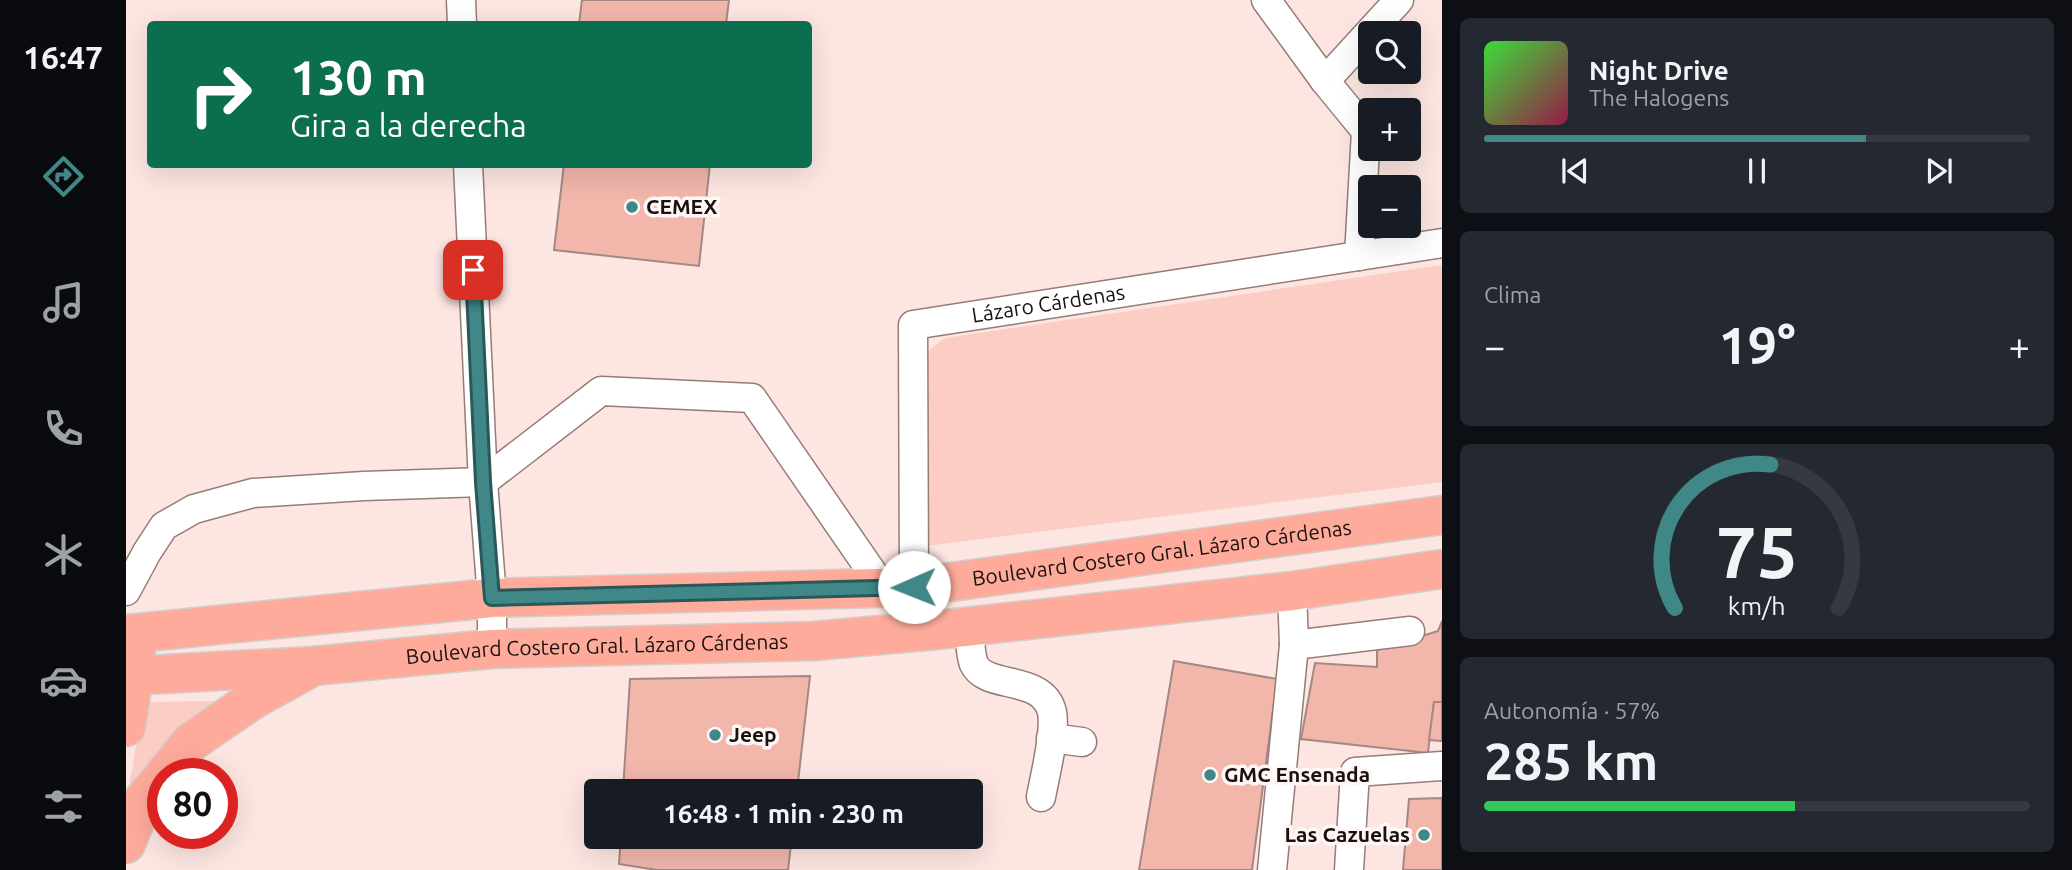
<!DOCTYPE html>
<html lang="es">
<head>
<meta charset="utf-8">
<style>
  :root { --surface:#171b24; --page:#242831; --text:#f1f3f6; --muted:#9ea1a6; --line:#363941; --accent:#408888 }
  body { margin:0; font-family:Ubuntu,sans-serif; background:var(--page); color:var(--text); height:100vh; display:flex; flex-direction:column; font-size:26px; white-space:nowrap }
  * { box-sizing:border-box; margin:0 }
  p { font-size:23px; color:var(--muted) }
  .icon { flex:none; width:38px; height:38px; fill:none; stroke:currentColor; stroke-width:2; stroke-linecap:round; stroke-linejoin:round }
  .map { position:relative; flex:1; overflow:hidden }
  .sheet { display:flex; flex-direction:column; gap:18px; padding:18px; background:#0d0f14; width:630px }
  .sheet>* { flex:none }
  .banner { position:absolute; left:21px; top:21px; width:665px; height:147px; border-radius:7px; box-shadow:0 7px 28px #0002; background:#0b6e4f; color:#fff; overflow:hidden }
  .tools { position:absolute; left:1232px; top:21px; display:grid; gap:14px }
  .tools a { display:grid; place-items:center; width:63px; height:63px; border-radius:7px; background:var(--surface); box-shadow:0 7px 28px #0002; font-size:35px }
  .speed { position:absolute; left:21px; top:758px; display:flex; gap:14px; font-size:35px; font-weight:700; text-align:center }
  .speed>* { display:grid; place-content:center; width:91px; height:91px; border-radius:50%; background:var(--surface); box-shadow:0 7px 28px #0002; line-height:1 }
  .speed .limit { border:10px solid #d22; background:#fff; color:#111 }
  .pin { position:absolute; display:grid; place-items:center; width:60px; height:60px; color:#fff; margin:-30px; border-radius:14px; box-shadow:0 4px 10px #0006 }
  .me { position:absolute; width:77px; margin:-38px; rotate:269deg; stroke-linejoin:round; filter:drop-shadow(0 0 5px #0008) }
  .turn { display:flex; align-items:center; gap:24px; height:147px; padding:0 28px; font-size:32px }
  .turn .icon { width:91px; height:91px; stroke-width:2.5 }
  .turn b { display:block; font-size:49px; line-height:60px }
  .big { font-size:52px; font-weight:700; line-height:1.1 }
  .sheet .tile { flex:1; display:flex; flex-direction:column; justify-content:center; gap:10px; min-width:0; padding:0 24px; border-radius:10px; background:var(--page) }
  .sheet .dial { align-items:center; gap:0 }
  .dial svg { height:182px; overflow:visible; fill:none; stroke:var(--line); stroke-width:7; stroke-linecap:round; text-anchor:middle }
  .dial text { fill:var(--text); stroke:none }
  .song { display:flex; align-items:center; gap:21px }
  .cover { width:84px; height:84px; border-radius:10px; background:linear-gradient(135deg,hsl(120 70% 55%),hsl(340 70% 35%)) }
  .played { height:7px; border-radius:4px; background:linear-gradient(90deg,var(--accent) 70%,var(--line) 70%) }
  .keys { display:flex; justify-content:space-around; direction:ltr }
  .heat { display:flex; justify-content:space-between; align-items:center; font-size:38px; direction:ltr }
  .charge { height:10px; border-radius:5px; background:linear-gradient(90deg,#34c759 57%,var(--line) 0) }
  .trip { position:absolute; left:458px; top:779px; width:399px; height:70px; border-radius:7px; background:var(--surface); box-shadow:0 7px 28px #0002; font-weight:700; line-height:70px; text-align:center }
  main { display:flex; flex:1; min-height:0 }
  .tabs { display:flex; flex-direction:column; width:126px; justify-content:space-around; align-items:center; background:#090b0e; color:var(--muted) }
  .tabs .icon { width:49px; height:49px }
  .tabs .on { color:var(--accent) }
  .tabs b { font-size:32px; color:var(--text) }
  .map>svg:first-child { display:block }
</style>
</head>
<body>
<main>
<nav class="tabs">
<b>16:47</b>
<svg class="icon on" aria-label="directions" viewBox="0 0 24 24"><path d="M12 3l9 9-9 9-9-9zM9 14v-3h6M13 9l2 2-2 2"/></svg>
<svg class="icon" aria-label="music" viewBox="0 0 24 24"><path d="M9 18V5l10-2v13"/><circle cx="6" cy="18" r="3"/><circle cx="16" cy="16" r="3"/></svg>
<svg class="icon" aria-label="phone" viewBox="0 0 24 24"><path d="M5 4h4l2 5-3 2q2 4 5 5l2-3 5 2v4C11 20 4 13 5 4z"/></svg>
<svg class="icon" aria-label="climate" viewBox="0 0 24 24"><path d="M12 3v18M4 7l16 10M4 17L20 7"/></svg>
<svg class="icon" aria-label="car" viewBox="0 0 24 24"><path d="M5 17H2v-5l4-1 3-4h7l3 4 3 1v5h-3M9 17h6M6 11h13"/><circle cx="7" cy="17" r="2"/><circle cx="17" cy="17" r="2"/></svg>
<svg class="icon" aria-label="filters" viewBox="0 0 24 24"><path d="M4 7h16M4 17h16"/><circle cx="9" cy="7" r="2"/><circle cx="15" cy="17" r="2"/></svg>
</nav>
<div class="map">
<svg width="1316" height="870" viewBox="0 0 1316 870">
  <rect width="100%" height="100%" fill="#fde6e1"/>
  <g fill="#fccdc4">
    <polygon points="1316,265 1316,482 800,546 798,354 819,338"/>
    <polygon points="91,701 40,743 3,788 17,702"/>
  </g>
  <g fill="#f2b6ab" stroke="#a38883" stroke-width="2">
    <polygon points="456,0 603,0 600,24 453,24"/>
    <polygon points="438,164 584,164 573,266 428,250"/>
    <polygon points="1316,621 1316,702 1308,702 1302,753 1175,739 1189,663 1251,667 1251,650 1312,631"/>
    <polygon points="1048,661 1151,679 1126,870 1013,870"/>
    <polygon points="684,676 671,791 497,791 504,679"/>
    <polygon points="1308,702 1316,702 1316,741 1303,740"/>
    <polygon points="1316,798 1316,870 1277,870 1283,799"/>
    <polygon points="495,836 666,836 662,870 531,870 493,864"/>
  </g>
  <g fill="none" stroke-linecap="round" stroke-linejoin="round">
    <g stroke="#967c77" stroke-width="31">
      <g id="minor">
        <polyline points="335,0 336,24"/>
        <polyline points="1140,0 1199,81 1240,131 1233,256"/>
        <polyline points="1199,81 1273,0"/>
        <polyline points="342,164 357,482 366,598 366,649"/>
        <path id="s1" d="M788,587l-1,-262 529,-82"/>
        <polyline points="0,591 21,552 38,526 68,509 127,493 238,486 357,482 475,391 626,398 757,588"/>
        <path d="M843,626c1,10 1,29 5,38 12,26 69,10 78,48 4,21 -7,63 -11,85"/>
        <polyline points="1168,645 1284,631"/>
        <polyline points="925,738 956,742"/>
        <polyline points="1146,870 1168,645 1166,591"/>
        <polyline points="1223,870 1229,772 1316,766"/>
      </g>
    </g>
    <g stroke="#d1cfcf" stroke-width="41">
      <g id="highway">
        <path id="s2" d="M0,634l366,-36 422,-11 528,-72"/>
        <path id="s3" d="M0,676l187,-10 179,-17 322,-8 123,-11 355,-39 150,-22"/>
        <polyline points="0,727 8,675 10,649"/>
        <polyline points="39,774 65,742 128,699 179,671"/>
        <polyline points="0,844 18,799 37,777"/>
      </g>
    </g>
    <use href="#minor" stroke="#fff" stroke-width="28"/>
    <use href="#highway" stroke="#ffab9b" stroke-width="38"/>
  </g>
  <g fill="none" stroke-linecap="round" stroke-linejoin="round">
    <g stroke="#2a5858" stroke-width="18">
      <polyline id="route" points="347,270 357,482 366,598 788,587"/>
    </g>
    <use href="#route" stroke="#408888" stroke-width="12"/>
  </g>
  <g fill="#408888" stroke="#fef7f6" stroke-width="2.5">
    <circle cx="506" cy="207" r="7"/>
    <circle cx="589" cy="735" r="7"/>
    <circle cx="1084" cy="775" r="7"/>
    <circle cx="1298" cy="835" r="7"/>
  </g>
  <g text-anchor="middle" stroke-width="7" stroke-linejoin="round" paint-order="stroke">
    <g font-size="21" font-weight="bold" fill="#1a110f" stroke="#fef7f6" text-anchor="start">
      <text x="520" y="214">CEMEX</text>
      <text x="603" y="742">Jeep</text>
      <text x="1098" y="782">GMC Ensenada</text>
      <text x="1284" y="842" text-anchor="end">Las Cazuelas</text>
    </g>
    <g font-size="21" fill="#1a110f" stroke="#fef7f6">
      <text dy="7" stroke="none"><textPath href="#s1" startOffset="399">Lázaro Cárdenas</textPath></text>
      <text dy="7" stroke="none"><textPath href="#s2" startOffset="1040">Boulevard Costero Gral. Lázaro Cárdenas</textPath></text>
      <text dy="7" stroke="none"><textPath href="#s3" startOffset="472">Boulevard Costero Gral. Lázaro Cárdenas</textPath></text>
    </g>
  </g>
</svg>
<div class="tools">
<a><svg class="icon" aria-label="search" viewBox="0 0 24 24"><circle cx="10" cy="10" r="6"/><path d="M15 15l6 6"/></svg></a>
<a>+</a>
<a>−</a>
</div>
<div class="speed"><div class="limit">80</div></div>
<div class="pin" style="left:347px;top:270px;background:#d93025"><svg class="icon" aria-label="arrive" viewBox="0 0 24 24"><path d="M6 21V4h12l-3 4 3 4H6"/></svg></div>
<svg class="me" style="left:788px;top:587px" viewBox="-20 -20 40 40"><circle r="19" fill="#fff"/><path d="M0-13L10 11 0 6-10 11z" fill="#408888"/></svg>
<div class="trip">16:48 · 1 min · 230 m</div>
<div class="banner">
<div class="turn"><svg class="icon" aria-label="right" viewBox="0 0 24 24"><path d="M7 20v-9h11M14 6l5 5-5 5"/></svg><div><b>130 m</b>Gira a la derecha</div></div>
</div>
</div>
<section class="sheet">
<div class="tile">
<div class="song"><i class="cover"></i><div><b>Night Drive</b><p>The Halogens</p></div></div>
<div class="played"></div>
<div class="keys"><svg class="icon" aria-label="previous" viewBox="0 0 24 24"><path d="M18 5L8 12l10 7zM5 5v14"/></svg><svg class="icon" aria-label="pause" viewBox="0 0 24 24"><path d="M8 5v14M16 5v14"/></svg><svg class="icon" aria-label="next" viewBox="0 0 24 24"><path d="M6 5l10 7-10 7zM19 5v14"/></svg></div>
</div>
<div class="tile"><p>Clima</p>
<div class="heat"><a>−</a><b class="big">19°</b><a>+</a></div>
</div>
<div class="tile dial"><svg viewBox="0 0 100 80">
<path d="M14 69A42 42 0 1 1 86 69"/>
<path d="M14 69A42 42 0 0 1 56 6" stroke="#408888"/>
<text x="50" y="56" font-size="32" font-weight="700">75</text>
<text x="50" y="72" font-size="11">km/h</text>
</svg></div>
<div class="tile"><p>Autonomía · 57%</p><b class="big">285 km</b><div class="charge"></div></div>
</section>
</main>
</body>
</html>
